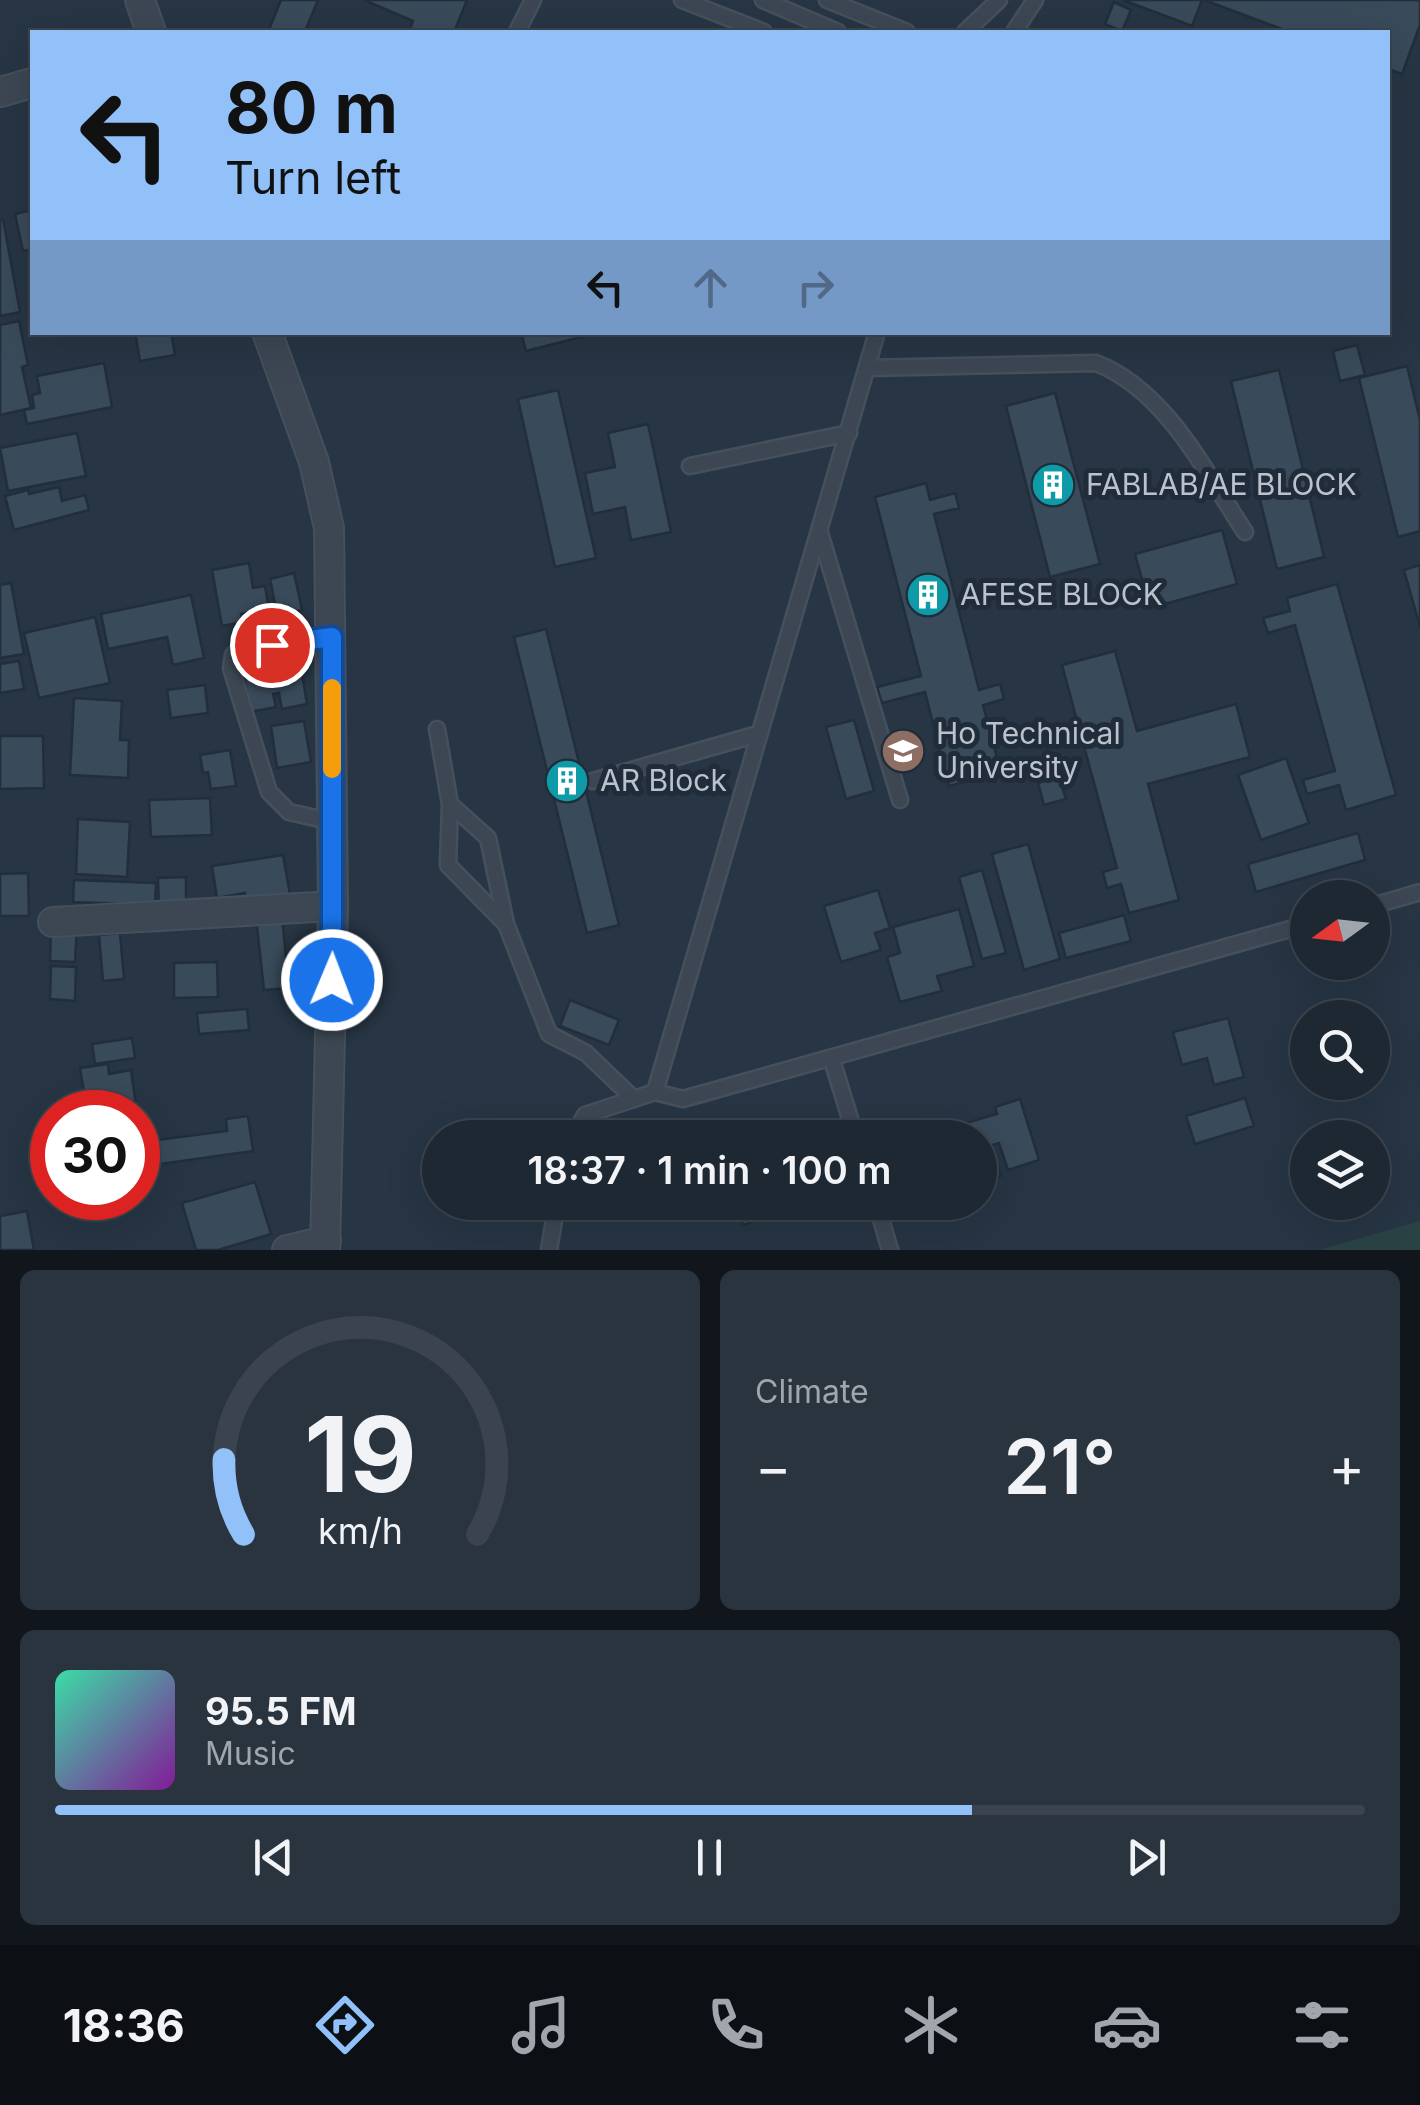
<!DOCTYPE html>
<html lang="en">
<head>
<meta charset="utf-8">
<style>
  :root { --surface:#1d2833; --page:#2a343f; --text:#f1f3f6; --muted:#a0a6ac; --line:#3b444e; --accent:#92c0f9 }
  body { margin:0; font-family:Inter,sans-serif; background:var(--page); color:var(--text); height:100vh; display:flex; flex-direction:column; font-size:38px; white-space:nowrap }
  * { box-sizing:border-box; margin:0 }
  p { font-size:32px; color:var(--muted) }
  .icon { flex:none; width:55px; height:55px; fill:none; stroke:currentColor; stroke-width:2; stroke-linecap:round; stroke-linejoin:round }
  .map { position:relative; height:1250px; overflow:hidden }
  .details { display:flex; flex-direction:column; gap:20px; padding:20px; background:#10161c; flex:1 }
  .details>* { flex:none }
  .guide { position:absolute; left:30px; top:30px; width:1360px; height:305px; border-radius:0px; box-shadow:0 10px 40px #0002,0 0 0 2px var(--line); background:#92c0f9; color:#111; overflow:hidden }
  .needle { width:65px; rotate:255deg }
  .fabs { position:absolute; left:1290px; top:880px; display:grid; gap:20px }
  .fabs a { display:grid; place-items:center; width:100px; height:100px; border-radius:50%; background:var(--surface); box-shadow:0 10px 40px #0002,0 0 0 2px var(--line); font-size:50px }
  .speed { position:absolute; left:30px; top:1090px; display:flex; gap:20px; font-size:50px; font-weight:700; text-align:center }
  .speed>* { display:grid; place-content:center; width:130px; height:130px; border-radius:50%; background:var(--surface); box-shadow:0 10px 40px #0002,0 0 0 2px var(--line); line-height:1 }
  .speed .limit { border:15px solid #d22; background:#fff; color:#111 }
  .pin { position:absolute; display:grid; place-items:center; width:85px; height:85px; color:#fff; margin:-42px; border:5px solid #fff; border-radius:50%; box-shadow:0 2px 10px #0007 }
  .me { position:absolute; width:110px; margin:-55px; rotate:1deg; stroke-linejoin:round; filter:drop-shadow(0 0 8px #0008) }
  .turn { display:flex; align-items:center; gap:35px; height:210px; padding:0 30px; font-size:45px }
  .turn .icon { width:130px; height:130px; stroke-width:2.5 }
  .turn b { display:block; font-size:70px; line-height:85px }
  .lanes { display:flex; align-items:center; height:95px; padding:0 30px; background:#0003; justify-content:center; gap:50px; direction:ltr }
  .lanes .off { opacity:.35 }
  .big { font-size:75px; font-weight:600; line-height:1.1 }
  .details .widget { flex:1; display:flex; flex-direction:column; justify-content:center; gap:15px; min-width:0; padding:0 35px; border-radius:15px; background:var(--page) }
  .details .dial { align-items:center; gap:0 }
  .dial svg { height:260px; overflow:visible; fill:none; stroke:var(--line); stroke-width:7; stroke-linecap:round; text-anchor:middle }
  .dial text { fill:var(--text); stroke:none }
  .song { display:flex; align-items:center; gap:30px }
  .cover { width:120px; height:120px; border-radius:15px; background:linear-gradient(135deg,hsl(160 70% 55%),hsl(290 70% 35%)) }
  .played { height:10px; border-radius:5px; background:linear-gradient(90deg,var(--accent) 70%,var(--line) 70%) }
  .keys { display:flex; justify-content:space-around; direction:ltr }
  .heat { display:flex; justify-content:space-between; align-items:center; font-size:55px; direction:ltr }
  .details .tiles { flex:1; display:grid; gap:20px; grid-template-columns:1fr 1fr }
  .widget:last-child { grid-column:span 2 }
  .trip { position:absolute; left:422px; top:1120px; width:575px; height:100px; border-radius:50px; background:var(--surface); box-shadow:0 10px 40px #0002,0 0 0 2px var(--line); font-weight:600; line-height:100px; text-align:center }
  .dock { display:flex; height:160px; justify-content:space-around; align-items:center; background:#0c1014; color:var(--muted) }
  .dock .icon { width:70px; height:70px }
  .dock .on { color:var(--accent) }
  .dock b { font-size:45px; color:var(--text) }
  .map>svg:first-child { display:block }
</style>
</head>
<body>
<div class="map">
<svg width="1420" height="1250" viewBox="0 0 1420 1250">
  <rect width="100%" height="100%" fill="#273544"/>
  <polygon fill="#294345" points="1420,1221 1420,1250 1319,1250"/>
  <g fill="#394a5a" stroke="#222e3b" stroke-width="2.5">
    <polygon points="281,0 318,0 306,29 315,32 268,32"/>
    <polygon points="364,0 467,0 454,32 409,32 413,21"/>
    <polygon points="1123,0 1202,0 1192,26"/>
    <polygon points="1204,0 1416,0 1420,1 1420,25 1402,74 1388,69 1388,32 1290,32"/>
    <polygon points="1114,2 1131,10 1122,31 1105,24"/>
    <polygon points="32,210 32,249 23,251 15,214"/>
    <polygon points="3,219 20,312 0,316 0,220"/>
    <polygon points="19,321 28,365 22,367 31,408 0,415 0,325"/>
    <polygon points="135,332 171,332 175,355 140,361"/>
    <polygon points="521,332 601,332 526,351"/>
    <polygon points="1357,345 1365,375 1340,381 1333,351"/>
    <polygon points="104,363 112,407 27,424 24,410 34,408 32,395 40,393 37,376"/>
    <polygon points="1407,366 1420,420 1420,531 1398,537 1359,378"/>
    <polygon points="1279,370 1324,557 1277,569 1231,381"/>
    <polygon points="558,390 596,558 555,567 518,399"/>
    <polygon points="1055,393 1100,564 1050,577 1006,406"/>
    <polygon points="648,424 671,532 631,540 625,507 593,514 585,473 615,467 608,433"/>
    <polygon points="77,433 86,476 8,491 0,448"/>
    <polygon points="926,483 930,500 955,493 959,508 934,514 979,690 1000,684 1004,699 983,705 1001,773 949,786 925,692 882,703 877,687 921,676 875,497"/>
    <polygon points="59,487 62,501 85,495 89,510 14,530 5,496 28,490 29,494"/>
    <polygon points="1222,530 1237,584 1150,608 1135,554"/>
    <polygon points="249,563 253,588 265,586 269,609 241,614 243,622 222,626 212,570"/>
    <polygon points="1420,565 1420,627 1404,570"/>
    <polygon points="294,573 302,610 277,615 270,579"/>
    <polygon points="11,583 24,654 0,658 0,585"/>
    <polygon points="1337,584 1396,795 1346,810 1339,785 1307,794 1303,780 1335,771 1295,625 1268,633 1263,618 1290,611 1287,598"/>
    <polygon points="191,595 204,658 173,665 167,637 108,649 101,614"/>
    <polygon points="95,617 110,683 39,698 24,633"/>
    <polygon points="546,629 619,925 587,933 514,637"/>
    <polygon points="1115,651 1137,731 1236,704 1250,757 1148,784 1179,900 1129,913 1121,884 1107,888 1103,872 1117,868 1062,665"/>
    <polygon points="19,661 24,689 0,693 0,664"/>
    <polygon points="301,667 307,704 282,709 279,693 273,694 276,707 250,712 244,677"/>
    <polygon points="205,685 208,713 171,718 167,690"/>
    <polygon points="74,698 122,701 120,740 129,740 128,778 70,775"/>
    <polygon points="854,720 874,791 846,799 826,727"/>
    <polygon points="304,721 311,762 277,768 271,726"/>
    <polygon points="0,736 43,736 44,788 0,789"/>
    <polygon points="230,750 236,786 211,789 208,772 203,773 200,755"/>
    <polygon points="1286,758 1309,823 1261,840 1238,775"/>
    <polygon points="1059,777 1066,799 1044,805 1038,783"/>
    <polygon points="210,798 212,835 151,837 149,800"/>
    <polygon points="78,819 130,822 127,877 76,874"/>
    <polygon points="1358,833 1365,860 1256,892 1248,864"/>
    <polygon points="1028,844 1060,959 1024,970 992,854"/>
    <polygon points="283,855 290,894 246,901 245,893 217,898 212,866"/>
    <polygon points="982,870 1006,953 982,959 959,877"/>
    <polygon points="28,873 29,916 0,916 0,874"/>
    <polygon points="186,877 186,908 159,909 158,878"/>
    <polygon points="74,880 156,883 155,905 73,902"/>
    <polygon points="878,890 890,928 875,933 881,950 841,962 824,906"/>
    <polygon points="959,909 974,966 937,976 942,991 900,1002 887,957 900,953 893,927"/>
    <polygon points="1124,915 1131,941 1066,958 1059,933"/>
    <polygon points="282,916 289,988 264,990 256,918"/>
    <polygon points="51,926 77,927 75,962 50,961"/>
    <polygon points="120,933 124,979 103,981 99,935"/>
    <polygon points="217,962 218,997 174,998 174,963"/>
    <polygon points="51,966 76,967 75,1001 50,999"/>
    <polygon points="570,1000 619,1020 609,1045 560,1026"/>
    <polygon points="247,1009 249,1030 199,1034 197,1013"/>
    <polygon points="1228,1018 1244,1077 1214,1085 1207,1058 1182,1065 1173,1032"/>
    <polygon points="132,1038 135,1058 95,1064 92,1044"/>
    <polygon points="108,1064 109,1074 131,1070 137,1112 87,1111 80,1068"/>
    <polygon points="1245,1098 1254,1126 1195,1144 1186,1116"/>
    <polygon points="1020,1099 1039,1160 1008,1170 999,1143 980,1149 980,1138 970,1138 966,1123 997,1114 995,1107"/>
    <polygon points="248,1116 253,1151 160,1164 157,1140 227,1131 226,1119"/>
    <polygon points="994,1151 1001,1176 980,1182 980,1154"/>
    <polygon points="255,1182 271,1234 218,1250 196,1250 182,1203"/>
    <polygon points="88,1198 128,1198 105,1204 106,1209 92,1213"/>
    <polygon points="737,1202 764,1202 768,1217 743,1225"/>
    <polygon points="27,1211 34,1250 0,1250 0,1216"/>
  </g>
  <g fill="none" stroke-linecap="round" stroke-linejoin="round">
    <g stroke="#45505d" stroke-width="19">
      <g id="service">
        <polyline points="682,0 764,32"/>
        <polyline points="763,0 838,32"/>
        <polyline points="827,0 907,32"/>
        <polyline points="517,32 533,0"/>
        <polyline points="965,32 999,0"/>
        <polyline points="1014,32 1035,0"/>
        <path d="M867,368l229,-5c70,27 110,110 149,169"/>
        <polyline points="690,466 849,433"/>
        <polyline points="820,533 900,800"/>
        <polyline points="332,637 241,648 233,655 231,668 269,792 289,812 333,822"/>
        <polyline points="437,729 450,804 488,838 506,924 549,1034 586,1053 634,1099"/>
        <polyline points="593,781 758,734"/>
        <polyline points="450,804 448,865 505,923"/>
        <polyline points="1372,906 1420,892"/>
        <polyline points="832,1060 856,1138"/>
        <polyline points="655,1092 877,332"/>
        <polyline points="572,1138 585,1115 655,1092 683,1099 1308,924"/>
        <polyline points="876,1202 890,1250"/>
        <polyline points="549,1250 557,1202"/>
      </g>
    </g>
    <g stroke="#45505d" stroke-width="32">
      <g id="minor">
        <polyline points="140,0 151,32"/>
        <polyline points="0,92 32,83"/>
        <polyline points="267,332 314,462 329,528 333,906 325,1250"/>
        <polyline points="53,922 333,906"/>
        <polyline points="287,1250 326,1241"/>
      </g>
    </g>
    <use href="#service" stroke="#3c4753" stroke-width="14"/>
    <use href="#minor" stroke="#3c4753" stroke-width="28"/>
  </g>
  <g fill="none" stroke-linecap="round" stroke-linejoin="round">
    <g stroke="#114b97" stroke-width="25">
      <polyline id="route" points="272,645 332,637 332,980"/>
    </g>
    <use href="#route" stroke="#1a73e8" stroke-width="18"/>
    <polyline stroke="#f59e0b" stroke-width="18" points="332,688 332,769"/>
  </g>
  <defs>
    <g id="building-disc" transform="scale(2.25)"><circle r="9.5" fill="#0f9aa8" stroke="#202c39"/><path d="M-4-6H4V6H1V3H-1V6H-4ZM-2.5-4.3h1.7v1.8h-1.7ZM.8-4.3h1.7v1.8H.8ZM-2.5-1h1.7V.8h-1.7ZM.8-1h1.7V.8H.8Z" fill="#fff"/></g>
    <g id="school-disc" transform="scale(2.25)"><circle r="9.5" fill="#8d6e63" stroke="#202c39"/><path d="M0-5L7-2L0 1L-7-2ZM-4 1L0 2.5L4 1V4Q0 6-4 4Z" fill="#fff"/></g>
  </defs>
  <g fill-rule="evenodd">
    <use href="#building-disc" x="1053" y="485"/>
    <use href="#building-disc" x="928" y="595"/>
    <use href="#school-disc" x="903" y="751"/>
    <use href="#building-disc" x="567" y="781"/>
  </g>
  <g text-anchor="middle" stroke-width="10" stroke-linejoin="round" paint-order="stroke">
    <g font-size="30" fill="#b9c2cd" stroke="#202c39" text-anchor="start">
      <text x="1086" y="495">FABLAB/AE BLOCK</text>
      <text x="960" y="605">AFESE BLOCK</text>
      <text x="936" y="744">Ho Technical<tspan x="936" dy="34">University</tspan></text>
      <text x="600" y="791">AR Block</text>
    </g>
  </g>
</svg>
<div class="fabs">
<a><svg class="needle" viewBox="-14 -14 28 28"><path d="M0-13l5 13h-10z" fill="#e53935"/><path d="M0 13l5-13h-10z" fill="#a0a6ac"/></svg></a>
<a><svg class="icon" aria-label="search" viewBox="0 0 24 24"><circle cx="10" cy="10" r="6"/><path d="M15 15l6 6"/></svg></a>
<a><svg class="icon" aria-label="layers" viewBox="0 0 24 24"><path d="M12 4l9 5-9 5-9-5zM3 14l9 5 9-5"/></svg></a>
</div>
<div class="speed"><div class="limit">30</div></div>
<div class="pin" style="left:272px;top:645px;background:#d93025"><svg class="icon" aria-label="arrive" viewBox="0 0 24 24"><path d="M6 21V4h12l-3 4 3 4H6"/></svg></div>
<svg class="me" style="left:332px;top:980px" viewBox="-20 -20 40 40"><circle r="17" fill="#1a73e8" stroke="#fff" stroke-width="3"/><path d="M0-11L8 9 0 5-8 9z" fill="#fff"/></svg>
<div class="trip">18:37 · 1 min · 100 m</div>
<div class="guide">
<div class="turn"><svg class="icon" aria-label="left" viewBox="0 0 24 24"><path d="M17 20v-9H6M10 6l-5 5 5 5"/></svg><div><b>80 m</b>Turn left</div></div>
<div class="lanes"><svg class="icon" aria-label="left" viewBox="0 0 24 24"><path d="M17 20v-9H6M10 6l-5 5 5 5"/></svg><svg class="icon off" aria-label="ahead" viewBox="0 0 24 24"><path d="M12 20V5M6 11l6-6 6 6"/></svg><svg class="icon off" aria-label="right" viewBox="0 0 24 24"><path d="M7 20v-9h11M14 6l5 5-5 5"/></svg></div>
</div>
</div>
<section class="details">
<div class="tiles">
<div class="widget dial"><svg viewBox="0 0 100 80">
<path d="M14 69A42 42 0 1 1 86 69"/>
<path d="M14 69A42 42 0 0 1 8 46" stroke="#92c0f9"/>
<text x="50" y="56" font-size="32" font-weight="700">19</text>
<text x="50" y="72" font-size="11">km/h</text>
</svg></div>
<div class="widget"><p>Climate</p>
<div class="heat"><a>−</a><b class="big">21°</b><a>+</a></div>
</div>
<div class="widget">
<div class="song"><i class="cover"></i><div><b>95.5 FM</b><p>Music</p></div></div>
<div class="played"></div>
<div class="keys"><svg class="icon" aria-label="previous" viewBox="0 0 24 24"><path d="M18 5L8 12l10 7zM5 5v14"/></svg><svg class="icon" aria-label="pause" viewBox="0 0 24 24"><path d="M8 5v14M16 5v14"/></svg><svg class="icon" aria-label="next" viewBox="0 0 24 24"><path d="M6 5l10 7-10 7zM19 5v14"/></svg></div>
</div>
</div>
</section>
<nav class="dock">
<b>18:36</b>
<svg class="icon on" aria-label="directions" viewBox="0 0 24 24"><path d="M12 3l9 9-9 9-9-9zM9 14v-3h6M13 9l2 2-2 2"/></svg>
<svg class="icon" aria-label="music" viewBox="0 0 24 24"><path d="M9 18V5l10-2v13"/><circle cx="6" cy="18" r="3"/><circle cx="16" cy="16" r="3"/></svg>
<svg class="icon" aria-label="phone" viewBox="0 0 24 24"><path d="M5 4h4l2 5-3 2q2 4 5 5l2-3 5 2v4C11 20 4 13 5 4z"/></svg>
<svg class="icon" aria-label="climate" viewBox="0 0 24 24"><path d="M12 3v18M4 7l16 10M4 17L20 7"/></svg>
<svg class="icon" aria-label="car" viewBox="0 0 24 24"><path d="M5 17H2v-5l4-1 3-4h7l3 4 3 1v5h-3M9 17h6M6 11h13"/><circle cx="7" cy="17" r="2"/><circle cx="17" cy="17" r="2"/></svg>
<svg class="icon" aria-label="filters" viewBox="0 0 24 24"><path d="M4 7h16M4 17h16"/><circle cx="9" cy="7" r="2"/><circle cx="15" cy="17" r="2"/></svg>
</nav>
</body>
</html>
